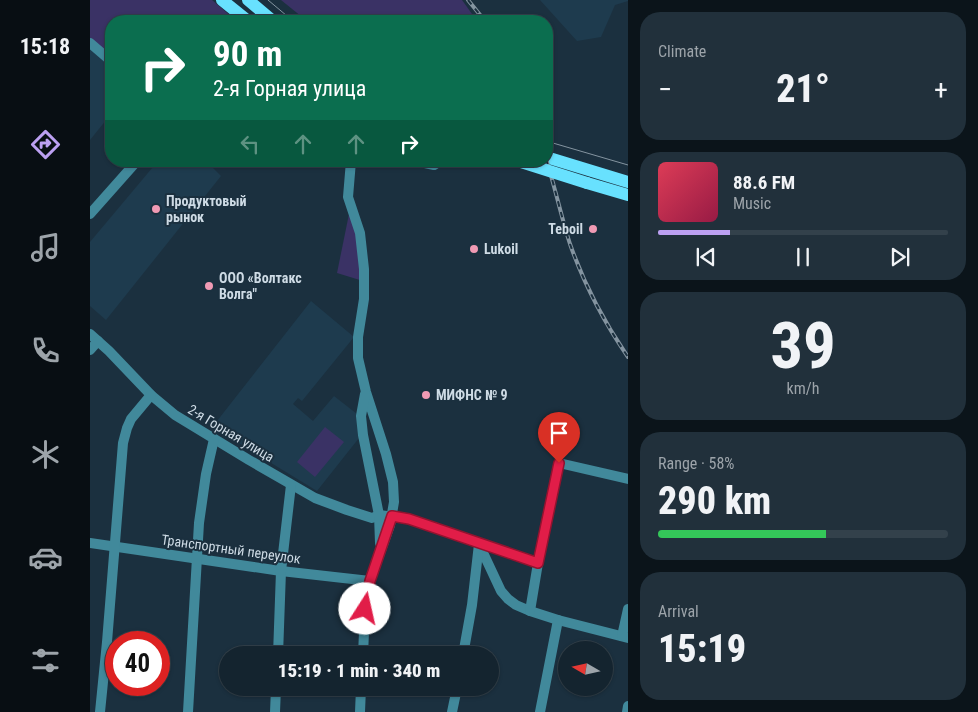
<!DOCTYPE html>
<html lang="en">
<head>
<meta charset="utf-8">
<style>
  :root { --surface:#14242f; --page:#21303b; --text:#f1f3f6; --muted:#9da4aa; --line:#33414b; --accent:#bca0f2 }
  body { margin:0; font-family:"Roboto Condensed",sans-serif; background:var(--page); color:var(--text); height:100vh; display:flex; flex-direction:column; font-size:19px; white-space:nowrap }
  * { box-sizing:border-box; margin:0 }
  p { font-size:16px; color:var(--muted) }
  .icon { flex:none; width:28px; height:28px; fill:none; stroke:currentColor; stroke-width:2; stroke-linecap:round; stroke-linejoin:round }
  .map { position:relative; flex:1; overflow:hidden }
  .drawer { display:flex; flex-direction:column; gap:12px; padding:12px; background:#0b141a; width:350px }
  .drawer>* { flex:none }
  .top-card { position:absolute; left:15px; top:15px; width:448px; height:152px; border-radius:20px; box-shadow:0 1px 4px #0004,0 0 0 1px var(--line); background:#0b6e4f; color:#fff; overflow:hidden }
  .needle { width:32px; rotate:279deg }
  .buttons { position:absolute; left:468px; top:641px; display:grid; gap:10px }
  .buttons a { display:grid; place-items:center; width:55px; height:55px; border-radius:50%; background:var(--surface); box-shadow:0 1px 4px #0004,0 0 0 1px var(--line); font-size:25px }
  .speed { position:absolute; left:15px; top:631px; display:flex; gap:10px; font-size:25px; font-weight:700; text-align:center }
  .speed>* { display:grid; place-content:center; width:65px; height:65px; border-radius:50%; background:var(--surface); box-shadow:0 1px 4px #0004,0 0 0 1px var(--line); line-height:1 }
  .speed .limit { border:8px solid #d22; background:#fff; color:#111 }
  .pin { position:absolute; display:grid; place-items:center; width:42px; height:42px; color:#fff; margin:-51px -21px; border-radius:50% 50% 50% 0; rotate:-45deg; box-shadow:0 0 5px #0007 }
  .pin .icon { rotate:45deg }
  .me { position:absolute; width:55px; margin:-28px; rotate:10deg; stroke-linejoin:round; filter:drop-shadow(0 0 4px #0008) }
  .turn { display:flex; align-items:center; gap:18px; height:105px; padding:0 25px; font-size:22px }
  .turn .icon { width:65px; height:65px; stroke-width:2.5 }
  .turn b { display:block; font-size:35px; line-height:42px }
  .lanes { display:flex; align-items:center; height:48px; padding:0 25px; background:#0003; justify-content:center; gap:25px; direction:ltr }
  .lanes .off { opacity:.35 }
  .big { font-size:38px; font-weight:800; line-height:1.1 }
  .drawer .card { flex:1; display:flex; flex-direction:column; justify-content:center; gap:8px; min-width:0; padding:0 18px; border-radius:20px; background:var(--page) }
  .drawer .dial { align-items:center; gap:0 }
  .dial b { font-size:65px; line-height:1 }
  .song { display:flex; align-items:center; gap:15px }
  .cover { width:60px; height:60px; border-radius:8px; background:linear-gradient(135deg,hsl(350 70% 55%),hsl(340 70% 35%)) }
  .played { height:5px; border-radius:2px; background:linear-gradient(90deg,var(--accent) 25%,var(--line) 25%) }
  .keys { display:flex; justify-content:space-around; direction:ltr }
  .heat { display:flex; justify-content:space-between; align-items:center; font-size:28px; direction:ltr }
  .charge { height:8px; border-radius:4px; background:linear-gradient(90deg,#34c759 58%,var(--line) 0) }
  .trip { position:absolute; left:129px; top:646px; width:280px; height:50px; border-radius:25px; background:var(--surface); box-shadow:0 1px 4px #0004,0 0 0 1px var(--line); font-weight:800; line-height:50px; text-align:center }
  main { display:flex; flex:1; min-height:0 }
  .dock { display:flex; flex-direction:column; width:90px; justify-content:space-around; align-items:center; background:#080e13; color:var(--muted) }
  .dock .icon { width:35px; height:35px }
  .dock .selected { color:var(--accent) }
  .dock b { font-size:22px; color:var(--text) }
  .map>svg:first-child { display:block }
</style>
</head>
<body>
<main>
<nav class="dock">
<b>15:18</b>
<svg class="icon selected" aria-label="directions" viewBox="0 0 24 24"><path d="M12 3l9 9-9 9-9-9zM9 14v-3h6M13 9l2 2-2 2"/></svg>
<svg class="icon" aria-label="music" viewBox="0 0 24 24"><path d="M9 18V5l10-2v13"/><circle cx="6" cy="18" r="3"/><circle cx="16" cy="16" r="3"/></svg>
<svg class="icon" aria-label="phone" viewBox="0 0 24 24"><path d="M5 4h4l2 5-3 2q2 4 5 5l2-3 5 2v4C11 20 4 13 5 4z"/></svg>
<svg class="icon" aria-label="climate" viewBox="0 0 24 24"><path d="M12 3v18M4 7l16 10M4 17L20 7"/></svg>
<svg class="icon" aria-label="car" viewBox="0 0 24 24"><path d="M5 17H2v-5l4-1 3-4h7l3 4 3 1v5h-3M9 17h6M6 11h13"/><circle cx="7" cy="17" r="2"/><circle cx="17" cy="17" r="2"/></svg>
<svg class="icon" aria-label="filters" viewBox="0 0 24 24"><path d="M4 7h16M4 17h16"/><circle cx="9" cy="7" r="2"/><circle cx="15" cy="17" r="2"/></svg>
</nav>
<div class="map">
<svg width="538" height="712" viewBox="0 0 538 712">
  <rect width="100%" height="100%" fill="#1b303f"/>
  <g fill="#1e3b4e">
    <polygon points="450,0 538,0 538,1 525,5 511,37 487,41"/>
    <polygon points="0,43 21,61 21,114 0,140"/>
    <polygon points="68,161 116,161 131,176 16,320 0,306 0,242"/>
    <polygon points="221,301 264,337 212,401 208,398 203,404 223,421 244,396 267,414 269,438 227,491 134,434 127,421"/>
  </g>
  <g fill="#3a3265">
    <polygon points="0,0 122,0 143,18 140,21 21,21 21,56 0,38"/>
    <polygon points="191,0 372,0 387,21 217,21"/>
    <polygon points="260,209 268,232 273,281 247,273"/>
    <polygon points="235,427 254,442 225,477 207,462"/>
  </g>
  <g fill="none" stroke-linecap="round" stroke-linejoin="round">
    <g stroke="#41899b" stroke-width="10">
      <polyline points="0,43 21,61"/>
      <polyline points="261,161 258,197 270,233 274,269 274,299 268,337 268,358 276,392 296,454 303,482 304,502 300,525 280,581 275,609 273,655"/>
      <polyline points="326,161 344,165 350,161"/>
      <polyline points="0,214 47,161"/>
      <polyline points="0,334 19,351 61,395 85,415 159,460 225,498 257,510 282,518 289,515 319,519 448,563"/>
      <polyline points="0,350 8,341"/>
      <polyline points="275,394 271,416 273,435 289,515 290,543"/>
      <polyline points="0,543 191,571 280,581"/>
      <polyline points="389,544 411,591 418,599 426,605 440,611 468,620 538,638"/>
      <polyline points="440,611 448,563 469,463 538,479"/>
      <polyline points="532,636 538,609"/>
      <polyline points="188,655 191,571 201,485"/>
      <polyline points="373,655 382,605 389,544"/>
      <polyline points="10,712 17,642 33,443 37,428 41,419 61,395"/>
      <polyline points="98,712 109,523 116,474 124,439"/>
      <polyline points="185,712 186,688"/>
      <polyline points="270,712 271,688"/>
      <polyline points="362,712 367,688"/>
      <polyline points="450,712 468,620"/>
      <polyline points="537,712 538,706"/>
    </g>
    <g stroke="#68e1fe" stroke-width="12">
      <polyline points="132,0 158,21"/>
      <polyline points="158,0 183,21"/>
      <polyline points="456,157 538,182"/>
      <polyline points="497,183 538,195"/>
    </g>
    <g stroke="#8494a0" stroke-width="1">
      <polyline points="178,0 203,21"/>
      <polyline points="456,141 538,165"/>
    </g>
    <g stroke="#8494a0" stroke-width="4">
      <g id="rail">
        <polyline points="378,0 395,21"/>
        <path d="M456,159c9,28 15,57 24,85 14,40 34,78 58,113"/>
      </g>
    </g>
    <use href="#rail" stroke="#1b303f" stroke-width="2" stroke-dasharray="5.5" stroke-linecap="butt"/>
    <polyline stroke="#68e1fe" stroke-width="12" points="431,162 497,183"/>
  </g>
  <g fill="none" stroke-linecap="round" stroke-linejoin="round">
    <g stroke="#92132f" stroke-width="12">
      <polyline id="route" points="275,609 280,581 302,516 319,519 448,563 469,463"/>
    </g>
    <use href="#route" stroke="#e11d48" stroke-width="9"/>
  </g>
  <g fill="#f09ab4" stroke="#1b303f" stroke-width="2">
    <circle cx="66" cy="209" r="5"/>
    <circle cx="503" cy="229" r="5"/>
    <circle cx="384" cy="249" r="5"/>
    <circle cx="119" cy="286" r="5"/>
    <circle cx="336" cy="395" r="5"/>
  </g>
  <g text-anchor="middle" stroke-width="4" stroke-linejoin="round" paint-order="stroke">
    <g font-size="14" font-weight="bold" fill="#cedbe5" stroke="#1b303f" text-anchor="start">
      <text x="76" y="206">Продуктовый<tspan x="76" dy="16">рынок</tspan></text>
      <text x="493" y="234" text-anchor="end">Teboil</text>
      <text x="394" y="254">Lukoil</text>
      <text x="129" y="283">ООО «Волтакс<tspan x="129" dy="16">Волга"</tspan></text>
      <text x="346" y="400">МИФНС № 9</text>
    </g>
    <g font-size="14" fill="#cedbe5" stroke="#1b303f">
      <text transform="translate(141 433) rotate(31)" y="5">2-я Горная улица</text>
      <text transform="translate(141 549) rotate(8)" y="5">Транспортный переулок</text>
    </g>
  </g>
</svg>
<div class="buttons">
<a><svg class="needle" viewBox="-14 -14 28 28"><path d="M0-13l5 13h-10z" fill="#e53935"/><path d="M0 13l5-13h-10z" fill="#9da4aa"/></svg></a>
</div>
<div class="speed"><div class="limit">40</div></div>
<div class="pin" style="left:469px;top:463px;background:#d93025"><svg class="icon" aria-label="arrive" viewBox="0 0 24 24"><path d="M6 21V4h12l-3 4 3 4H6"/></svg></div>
<svg class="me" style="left:275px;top:609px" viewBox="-20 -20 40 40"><circle r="19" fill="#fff"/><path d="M0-13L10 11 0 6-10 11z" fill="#e11d48"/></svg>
<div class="trip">15:19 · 1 min · 340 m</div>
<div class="top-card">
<div class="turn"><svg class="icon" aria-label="right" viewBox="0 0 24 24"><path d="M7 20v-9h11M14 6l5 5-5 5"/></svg><div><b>90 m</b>2-я Горная улица</div></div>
<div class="lanes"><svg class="icon off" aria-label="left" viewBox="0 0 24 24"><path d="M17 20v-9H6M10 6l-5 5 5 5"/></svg><svg class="icon off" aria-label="ahead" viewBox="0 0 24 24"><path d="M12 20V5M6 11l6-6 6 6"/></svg><svg class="icon off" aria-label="ahead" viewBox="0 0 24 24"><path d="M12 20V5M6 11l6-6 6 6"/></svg><svg class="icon" aria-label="right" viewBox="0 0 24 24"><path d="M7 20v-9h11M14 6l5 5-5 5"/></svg></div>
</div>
</div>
<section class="drawer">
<div class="card"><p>Climate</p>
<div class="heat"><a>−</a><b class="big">21°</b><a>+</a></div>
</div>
<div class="card">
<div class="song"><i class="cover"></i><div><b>88.6 FM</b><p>Music</p></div></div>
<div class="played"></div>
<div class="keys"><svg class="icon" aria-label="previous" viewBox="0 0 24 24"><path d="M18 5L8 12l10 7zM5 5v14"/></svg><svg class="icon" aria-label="pause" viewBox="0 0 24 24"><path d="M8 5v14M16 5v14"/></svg><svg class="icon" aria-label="next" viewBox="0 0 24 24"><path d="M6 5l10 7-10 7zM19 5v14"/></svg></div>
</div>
<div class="card dial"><b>39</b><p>km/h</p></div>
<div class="card"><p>Range · 58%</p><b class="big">290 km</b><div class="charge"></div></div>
<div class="card"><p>Arrival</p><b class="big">15:19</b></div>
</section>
</main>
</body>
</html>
